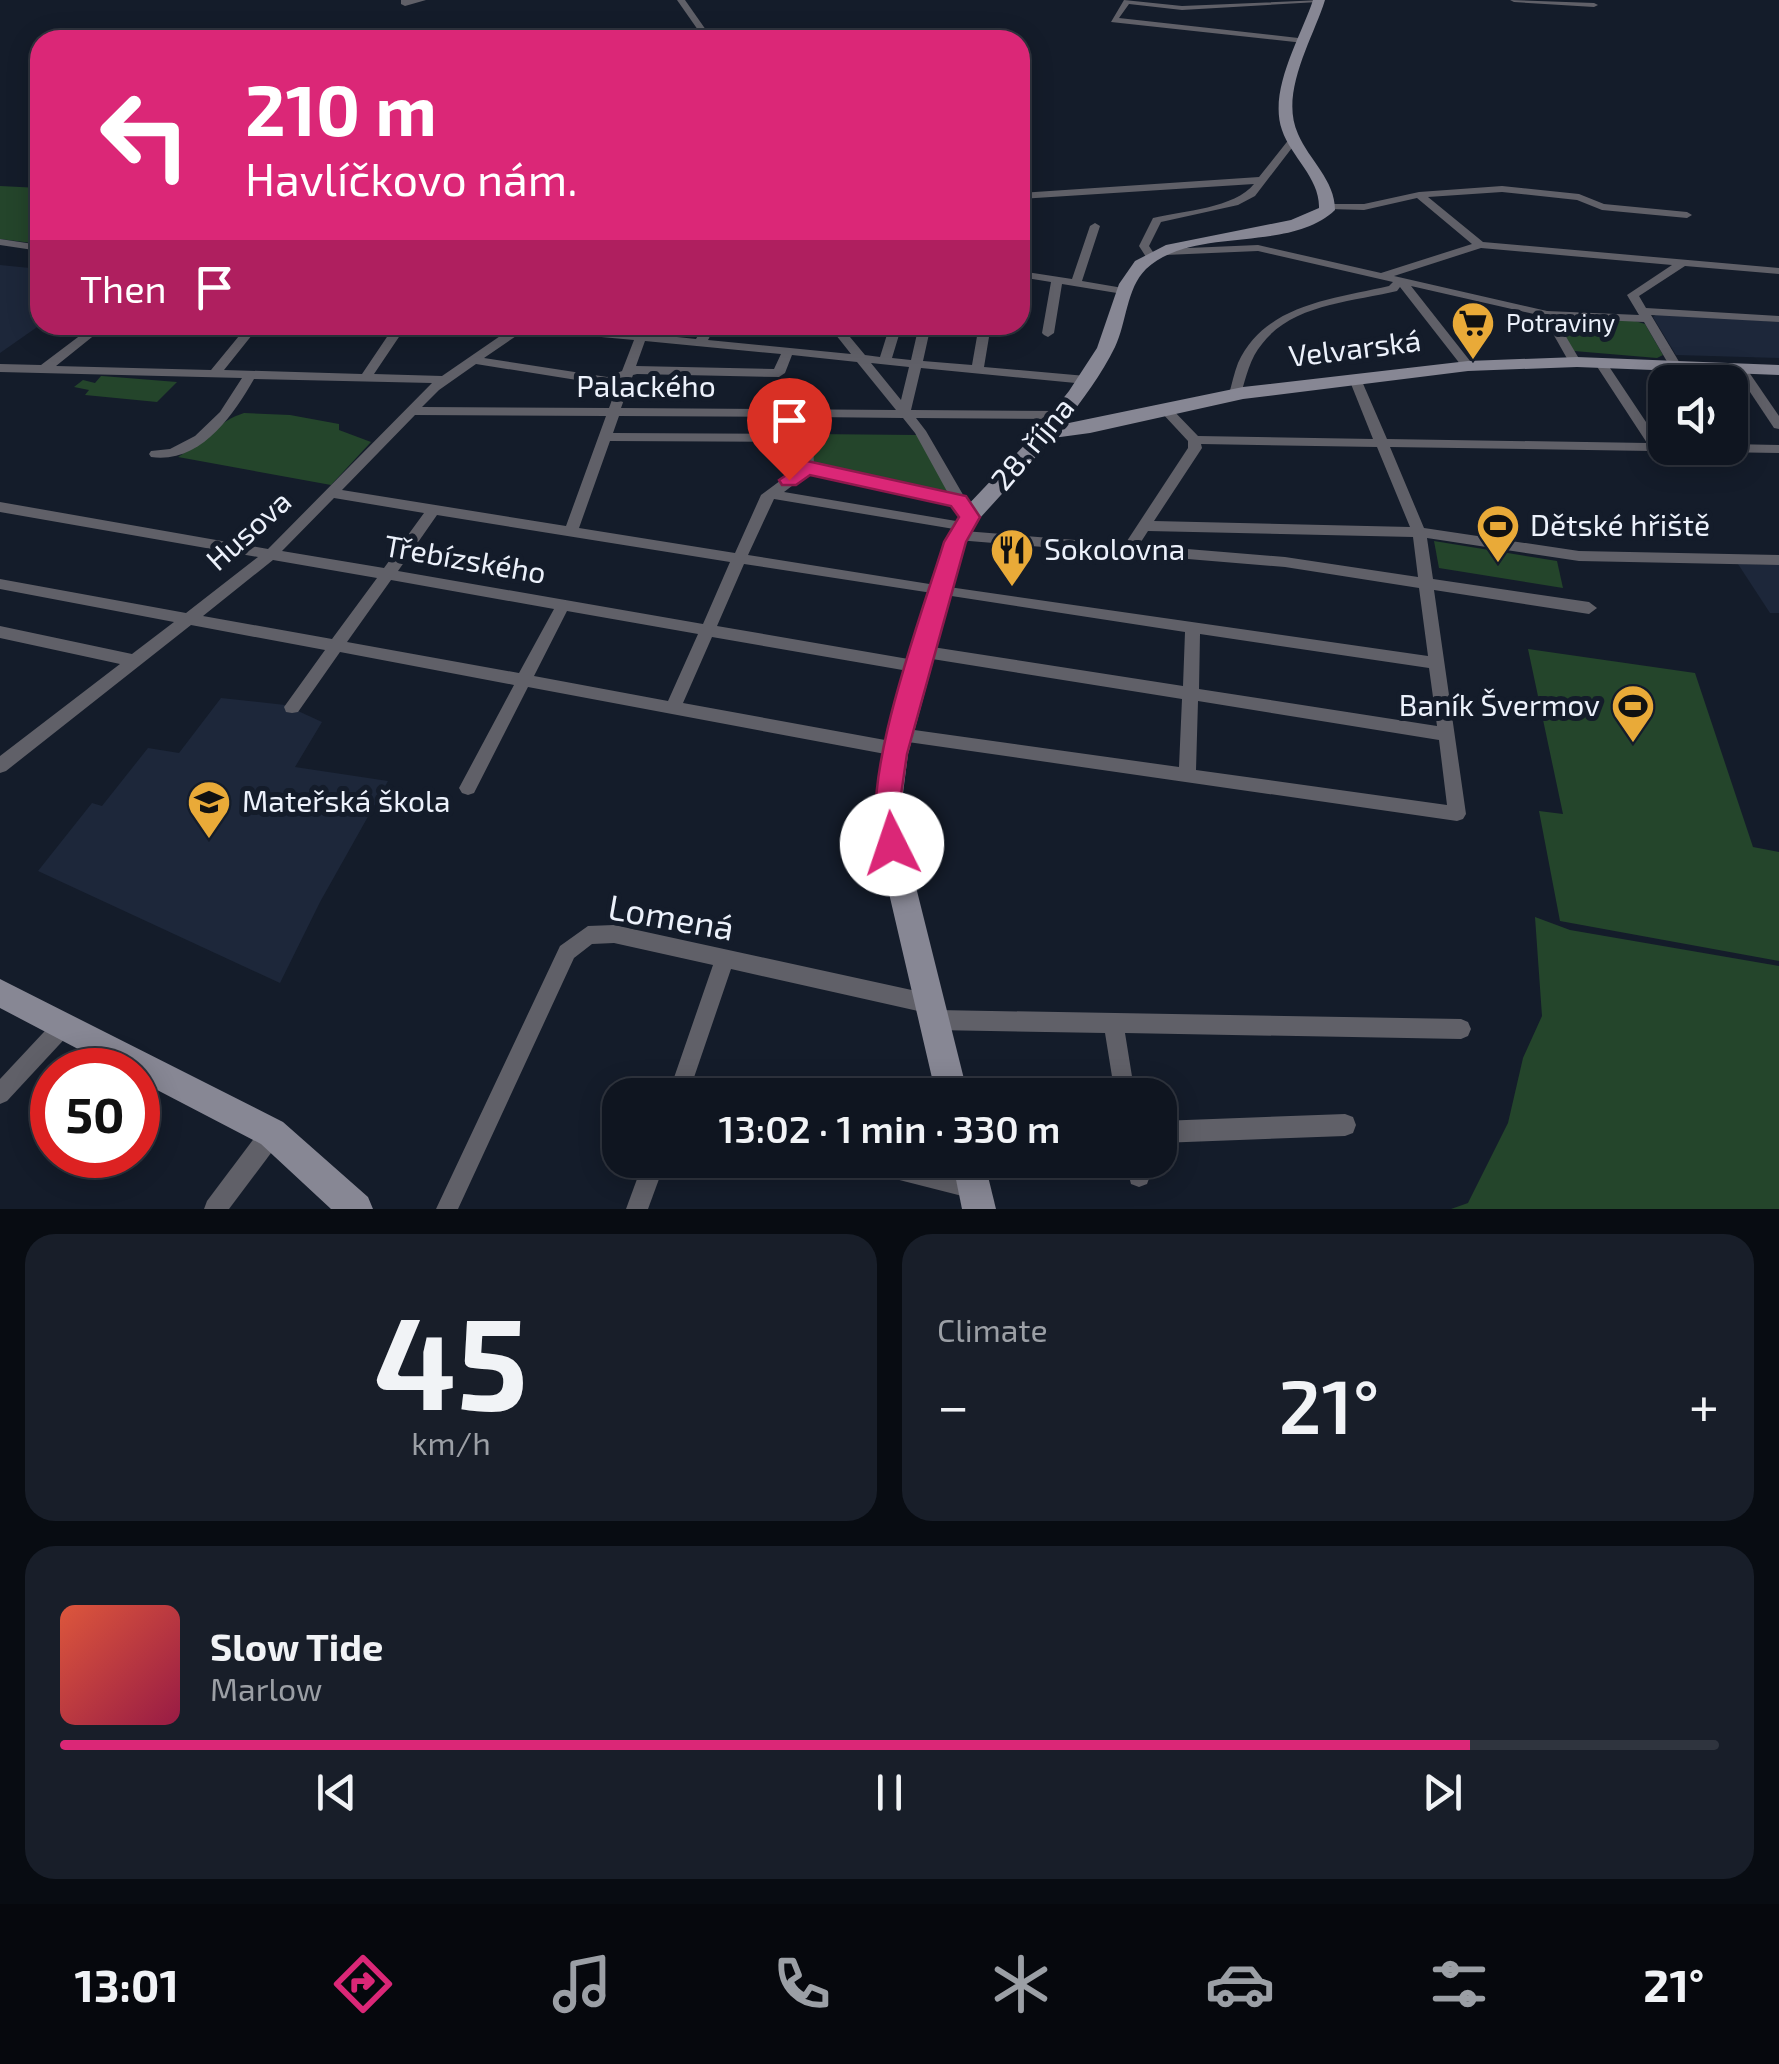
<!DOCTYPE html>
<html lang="en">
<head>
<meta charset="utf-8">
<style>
  :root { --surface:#0f1520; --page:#181e29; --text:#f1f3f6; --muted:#9b9fa5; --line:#2f343e; --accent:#db2777 }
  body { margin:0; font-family:"Exo 2",sans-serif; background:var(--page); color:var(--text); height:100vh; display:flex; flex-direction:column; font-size:38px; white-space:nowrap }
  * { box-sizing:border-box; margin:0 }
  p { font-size:32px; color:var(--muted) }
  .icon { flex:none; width:55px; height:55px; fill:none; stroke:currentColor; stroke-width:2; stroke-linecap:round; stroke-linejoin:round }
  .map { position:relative; height:1209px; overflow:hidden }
  .drawer { display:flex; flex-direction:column; gap:25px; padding:25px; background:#080c12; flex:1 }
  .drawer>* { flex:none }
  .guide { position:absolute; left:30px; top:30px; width:1000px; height:305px; border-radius:30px; box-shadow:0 5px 25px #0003,0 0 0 2px var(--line); background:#db2777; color:#fff; overflow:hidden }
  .controls { position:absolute; left:1648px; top:365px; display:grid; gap:20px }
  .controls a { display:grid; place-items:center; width:100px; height:100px; border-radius:20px; background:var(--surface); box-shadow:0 5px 25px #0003,0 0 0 2px var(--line); font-size:50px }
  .speed { position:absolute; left:30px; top:1048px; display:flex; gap:20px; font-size:50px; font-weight:700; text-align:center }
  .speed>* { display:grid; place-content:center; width:130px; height:130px; border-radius:50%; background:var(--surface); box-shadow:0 5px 25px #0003,0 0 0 2px var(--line); line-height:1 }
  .speed .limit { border:15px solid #d22; background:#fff; color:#111 }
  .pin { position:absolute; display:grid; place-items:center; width:85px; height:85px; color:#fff; margin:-102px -42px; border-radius:50% 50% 50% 0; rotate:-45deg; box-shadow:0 0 10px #0007 }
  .pin .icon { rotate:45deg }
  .me { position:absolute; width:110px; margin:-55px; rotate:356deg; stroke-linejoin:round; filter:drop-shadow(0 0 8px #0008) }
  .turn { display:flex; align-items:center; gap:35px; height:210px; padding:0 50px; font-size:45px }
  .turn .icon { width:130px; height:130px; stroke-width:2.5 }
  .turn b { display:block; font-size:70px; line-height:85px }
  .then { display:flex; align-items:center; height:95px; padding:0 50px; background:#0003; gap:20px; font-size:38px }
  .big { font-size:75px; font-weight:600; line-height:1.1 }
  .drawer .card { flex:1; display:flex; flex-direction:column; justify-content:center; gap:15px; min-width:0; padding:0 35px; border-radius:30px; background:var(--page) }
  .drawer .dial { align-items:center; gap:0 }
  .dial b { font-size:130px; line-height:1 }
  .song { display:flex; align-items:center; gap:30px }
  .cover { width:120px; height:120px; border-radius:15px; background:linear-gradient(135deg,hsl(10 70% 55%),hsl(340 70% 35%)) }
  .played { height:10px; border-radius:5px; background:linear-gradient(90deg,var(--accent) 85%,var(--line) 85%) }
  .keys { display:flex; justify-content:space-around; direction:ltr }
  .heat { display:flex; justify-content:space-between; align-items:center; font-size:55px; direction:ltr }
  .drawer .tiles { flex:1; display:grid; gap:25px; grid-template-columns:1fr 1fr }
  .card:last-child { grid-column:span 2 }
  .trip { position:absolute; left:602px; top:1078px; width:575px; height:100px; border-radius:30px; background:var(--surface); box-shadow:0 5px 25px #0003,0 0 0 2px var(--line); font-weight:600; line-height:100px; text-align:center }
  .menu { display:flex; height:160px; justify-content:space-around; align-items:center; background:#06080d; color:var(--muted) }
  .menu .icon { width:70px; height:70px }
  .menu .on { color:var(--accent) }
  .menu b { font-size:45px; color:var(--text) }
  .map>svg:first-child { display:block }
</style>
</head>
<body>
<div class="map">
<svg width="1779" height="1209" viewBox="0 0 1779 1209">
  <rect width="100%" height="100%" fill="#141c2a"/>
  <g fill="#1d273a">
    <polygon points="0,265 40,269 40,325 0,353"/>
    <polygon points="1657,314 1779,322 1779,358 1676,355 1653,317"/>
    <polygon points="1738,564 1779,565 1779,613 1770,613"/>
    <polygon points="221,698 285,705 322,722 295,767 388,781 320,902 280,983 38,871 92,803 102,806 148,748 179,753"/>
  </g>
  <g fill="#24452b">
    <polygon points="0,186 40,188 40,244 0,239"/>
    <polygon points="1562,317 1635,321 1645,324 1663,355 1657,358 1574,351 1555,320"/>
    <polygon points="101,376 102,376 177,382 157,402 85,395 89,390 74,387 83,380 95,383"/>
    <path d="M244,413l46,2 49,9v6l32,12 -40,43 -153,-28c24,-14 40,-36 66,-44z"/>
    <polygon points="810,434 917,435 950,493 814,464"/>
    <polygon points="1434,541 1557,561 1563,588 1439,568"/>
    <polygon points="1528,649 1695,673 1753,847 1779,852 1779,961 1560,921 1539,811 1563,814"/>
    <polygon points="1535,917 1570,930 1779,966 1779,1209 1451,1209 1468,1203 1508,1123 1523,1058 1542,1016"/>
  </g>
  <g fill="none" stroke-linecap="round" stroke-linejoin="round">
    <g fill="#606068" fill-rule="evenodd">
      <polygon points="401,0 426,0 405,6 401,4"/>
      <polygon points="677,0 685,0 713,40 705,40"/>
      <polygon points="1124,0 1182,6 1322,0 1318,2 1182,10 1129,4 1119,18 1307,39 1308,41 1304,43 1111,22"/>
      <polygon points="1510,0 1594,3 1598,5 1594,7 1514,2"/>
      <path d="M1290,138l8,2 -43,56 -17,9 -77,17 -12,24 8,12 -5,3 -4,-1 -9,-14 14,-28c30,-7 82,-10 101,-34l-234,15v-6l239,-16z"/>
      <path d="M1502,186l77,8 25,10 83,8 5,3 -5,3 -85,-8 -25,-10 -75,-8 -74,5 55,45 296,26v6l-94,-8 -46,30 7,12 133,8v6l-128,-7 30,50 -6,4 -6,-4 -25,-43 -89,-4 26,44 -6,4 -6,-4 -26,-46 -132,-30 63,80 -6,4 -4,-1 -64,-82 -3,4c-45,11 -105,13 -135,53 -12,14 -16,33 -21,50l-6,4 -6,-4c3,-10 5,-21 9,-31 27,-59 95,-64 151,-77l4,-4 -135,-31 -93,4 -5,-3 5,-3 93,-4 123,28 91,-29 -55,-46 -53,12 -35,-1 -4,-1v-4h39l55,-12zM1481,248l191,17 -45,30 12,20 -92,-4 -153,-35z"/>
      <polygon points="1095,223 1100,226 1082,281 1123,288 1129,291 1123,294 1062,284 1054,333 1048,337 1044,335 1042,333 1051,282 1020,277 1020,271 1072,279 1090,226"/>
      <polygon points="0,239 40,245 40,251 0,245"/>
      <path d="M94,325h13l-51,41 155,4 37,-45h12l-36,45 138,4 33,-49h12l-33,49 68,2 74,-51h33l87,8 3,-8h12l-3,9 48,5 8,-14h12l-8,15 143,14 -23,-29h12l25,30 15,2 10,-32h12l-10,33 19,2 8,-35h12l-8,36 49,4 7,-40h12l-7,42 102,9 6,4 -6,4 -165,-16 -10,42 151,1 6,4 -6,4 -146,-1 10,13 50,86 -2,3h-10l-9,-15 -146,-32 -25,19 184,31 2,3 -6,5 161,13 63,-96v-7l-26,-28v-6h8l28,29 175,3 -24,-60 6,-4 6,4 26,60 260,4 -53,-81 6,-4 4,1 56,84h5v5h65v-4l49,1v8l-389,-6 34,81 155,23 200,4v10l-200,-4 -152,-23 6,41 156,23 8,6 -8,6 -155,-24 32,224 -3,5 -6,2 -563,-81 -2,-5 2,-5 6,-2 279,39 3,-68 -256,-41 -6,-2 -2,-4 2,-4 6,-2 257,40 2,-54 -441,-68 -27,62 203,35 6,2 2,4 -2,4 -6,2 -208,-36 -29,66 213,39 6,2 2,5 -2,5 -6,2 -368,-69 -54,106 -6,2 -6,-2 -3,-5 55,-103 -174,-33 -42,60 -6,1 -6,-1 -2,-5 41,-57 -134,-25 -185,146 -6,2v-17l120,-92 -120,-26v-12l132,28 42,-32 -174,-33v-10l186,34 72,-56 -258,-45v-10l268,47 164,-166 -178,-4c-21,37 -54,85 -103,78l-2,-3 2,-3 19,-2 25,-13 25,-24 22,-34 -242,-6v-8l41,1zM525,330l109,10 -12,31 -15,6 -123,-19zM645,341l136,13 -7,15 -138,-3zM792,355l65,7 39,48 -275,-2 12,-33 4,-1 142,3 6,-4zM871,363l38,4 -8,33zM476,364l132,21 11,-4 -10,27 -187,-1 17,-17zM415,415l191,1 -40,110 -224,-36zM619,416l180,1v17l-186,-1zM812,417l91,1 12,15 34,62 -135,-30zM610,441l190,1v24l-39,29 -26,58 -156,-25zM1201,444l176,3 33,80 -256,-6 48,-73zM334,498l90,15 -40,55 -102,-17zM774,499l186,31 -8,2 -2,3 7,5 328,27 134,21 9,68 -486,-70 -194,-31zM437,515l293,47 -27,62 -305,-53zM1148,531l265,6 5,40 -133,-20 -146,-12zM273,560l104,18 -45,61 -129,-23zM391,580l163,29 -35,64 -172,-31zM567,611l131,23 -30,67 -134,-25zM1200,634l229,34 8,58 -238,-37zM1198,701l241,39 8,65 -251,-35z"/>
      <polygon points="1740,364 1744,365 1779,416 1779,429 1774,428 1734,368"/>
      <polygon points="614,925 930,994 937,997 940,1004 937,1010 1461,1019 1468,1022 1471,1029 1468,1036 1461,1039 1125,1033 1135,1095 1115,1095 1105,1033 934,1030 927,1027 924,1020 927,1013 731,969 688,1095 668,1095 713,965 614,943 592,944 574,958 458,1209 436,1209 560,946 588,926"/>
      <polygon points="64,1015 71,1018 74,1025 71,1032 7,1101 0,1104 0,1079 57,1018"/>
      <polygon points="1345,1114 1353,1117 1356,1125 1353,1133 1345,1136 1160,1143 1160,1121"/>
      <polygon points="272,1122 280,1125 283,1133 280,1141 229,1209 204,1209 207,1201 264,1125"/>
      <polygon points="644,1160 666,1160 648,1209 626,1209"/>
      <polygon points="853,1160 907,1160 974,1177 982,1180 985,1188 982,1196 974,1199 864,1171 856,1168"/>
      <polygon points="1125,1160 1147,1160 1150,1176 1147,1184 1139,1187 1131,1184"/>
    </g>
    <g fill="#878794" fill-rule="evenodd">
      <path d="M1313,0h12c-12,39 -46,93 -27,134 11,26 37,46 37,76 -46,44 -142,15 -189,59 -20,20 -19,53 -31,78 -13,27 -33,53 -51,77l179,-37 225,-26 109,-4 202,8v10l-202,-8 -109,4 -225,28 -153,34 -37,5 -73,80 -14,24 -58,212 -7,55 8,50 59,236h-32l-55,-236 -6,-50 7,-55 62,-212 21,-34 69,-73 35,-44 28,-43 22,-64 16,-23 31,-16 125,-25 28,-12c1,-30 -28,-51 -37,-78 -14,-40 19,-93 31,-130z"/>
      <polygon points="0,979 283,1122 368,1197 373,1209 331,1209 261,1144 138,1080 138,1070 118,1070 0,1008"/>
      <polygon points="952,1160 984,1160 996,1209 962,1209"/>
    </g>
  </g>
  <path fill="#db2777" stroke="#8e194d" stroke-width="2.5" d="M807,461l159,35 14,21 -14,25 -59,212 -6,41 4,49 -4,8 -9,3 -10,-3c-28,-60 42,-244 62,-310l15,-25 -8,-11 -141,-31 -14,10h-14l-3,-5z"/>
  <defs>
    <g id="supermarket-pin" transform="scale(2.25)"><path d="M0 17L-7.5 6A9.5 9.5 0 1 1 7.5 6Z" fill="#e9aa38" stroke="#141c2a"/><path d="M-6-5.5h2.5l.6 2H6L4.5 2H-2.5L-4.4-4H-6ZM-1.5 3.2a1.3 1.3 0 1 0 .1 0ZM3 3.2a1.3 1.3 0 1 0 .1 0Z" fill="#111"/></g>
    <g id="stadium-pin" transform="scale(2.25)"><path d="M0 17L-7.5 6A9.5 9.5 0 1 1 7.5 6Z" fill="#e9aa38" stroke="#141c2a"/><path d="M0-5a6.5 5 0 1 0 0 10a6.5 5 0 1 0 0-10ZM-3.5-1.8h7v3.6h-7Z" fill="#111"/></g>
    <g id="restaurant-pin" transform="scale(2.25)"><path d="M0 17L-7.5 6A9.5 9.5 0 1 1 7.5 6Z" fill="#e9aa38" stroke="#141c2a"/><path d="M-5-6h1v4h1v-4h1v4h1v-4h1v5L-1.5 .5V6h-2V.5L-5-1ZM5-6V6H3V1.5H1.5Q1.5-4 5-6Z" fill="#111"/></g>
    <g id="school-pin" transform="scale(2.25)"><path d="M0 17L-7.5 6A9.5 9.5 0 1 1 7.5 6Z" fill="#e9aa38" stroke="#141c2a"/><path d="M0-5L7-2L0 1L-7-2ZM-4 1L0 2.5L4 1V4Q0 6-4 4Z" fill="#111"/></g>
  </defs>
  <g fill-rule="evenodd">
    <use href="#supermarket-pin" x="1473" y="323"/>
    <use href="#stadium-pin" x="1498" y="526"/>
    <use href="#restaurant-pin" x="1012" y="550"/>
    <use href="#stadium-pin" x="1633" y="706"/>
    <use href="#school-pin" x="209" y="802"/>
  </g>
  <g text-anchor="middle" stroke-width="10" stroke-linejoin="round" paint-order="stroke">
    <g font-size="25" fill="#ecf1fb" stroke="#141c2a" text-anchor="start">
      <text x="1506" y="332">Potraviny</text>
    </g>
    <g font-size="30" fill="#ecf1fb" stroke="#141c2a">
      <text transform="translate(1355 349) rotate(-7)" y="10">Velvarská</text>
      <text x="646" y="397">Palackého</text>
      <text transform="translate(1033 444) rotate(-50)" y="10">28. října</text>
      <text transform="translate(249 531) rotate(-42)" y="10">Husova</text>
      <text transform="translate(465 560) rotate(10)" y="10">Třebízského</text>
    </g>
    <g font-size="30" fill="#ecf1fb" stroke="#141c2a" text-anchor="start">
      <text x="1530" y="536">Dětské hřiště</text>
      <text x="1044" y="560">Sokolovna</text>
      <text x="1600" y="716" text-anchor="end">Baník Švermov</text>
      <text x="242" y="812">Mateřská škola</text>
    </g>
    <g font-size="35" fill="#ecf1fb" stroke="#141c2a">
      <text transform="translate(671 918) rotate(10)" y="12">Lomená</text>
    </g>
  </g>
</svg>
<div class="controls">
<a><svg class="icon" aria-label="sound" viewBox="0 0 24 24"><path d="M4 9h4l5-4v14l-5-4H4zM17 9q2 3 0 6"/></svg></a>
</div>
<div class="speed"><div class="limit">50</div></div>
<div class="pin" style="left:789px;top:480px;background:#d93025"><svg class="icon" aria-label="arrive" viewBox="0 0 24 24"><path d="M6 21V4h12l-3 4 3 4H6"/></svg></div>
<svg class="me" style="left:892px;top:844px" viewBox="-20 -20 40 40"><circle r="19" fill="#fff"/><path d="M0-13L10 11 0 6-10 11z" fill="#db2777"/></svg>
<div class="trip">13:02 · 1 min · 330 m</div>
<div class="guide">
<div class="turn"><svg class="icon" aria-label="left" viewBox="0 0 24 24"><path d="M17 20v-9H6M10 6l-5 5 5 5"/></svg><div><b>210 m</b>Havlíčkovo nám.</div></div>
<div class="then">Then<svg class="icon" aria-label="arrive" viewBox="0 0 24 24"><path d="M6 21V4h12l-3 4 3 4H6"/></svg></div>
</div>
</div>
<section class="drawer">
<div class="tiles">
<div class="card dial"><b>45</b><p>km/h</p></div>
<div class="card"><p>Climate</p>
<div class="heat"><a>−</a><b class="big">21°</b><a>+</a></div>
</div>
<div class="card">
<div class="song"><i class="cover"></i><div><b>Slow Tide</b><p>Marlow</p></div></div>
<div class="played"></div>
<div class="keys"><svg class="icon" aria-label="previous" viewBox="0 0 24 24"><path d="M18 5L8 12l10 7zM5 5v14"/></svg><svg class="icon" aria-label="pause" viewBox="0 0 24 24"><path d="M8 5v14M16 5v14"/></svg><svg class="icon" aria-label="next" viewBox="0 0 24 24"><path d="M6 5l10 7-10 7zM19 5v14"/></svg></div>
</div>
</div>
</section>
<nav class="menu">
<b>13:01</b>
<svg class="icon on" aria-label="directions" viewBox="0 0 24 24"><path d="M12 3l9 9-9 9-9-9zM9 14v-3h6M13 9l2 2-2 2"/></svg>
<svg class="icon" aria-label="music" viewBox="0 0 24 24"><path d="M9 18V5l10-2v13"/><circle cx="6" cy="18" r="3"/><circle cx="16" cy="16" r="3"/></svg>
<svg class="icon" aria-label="phone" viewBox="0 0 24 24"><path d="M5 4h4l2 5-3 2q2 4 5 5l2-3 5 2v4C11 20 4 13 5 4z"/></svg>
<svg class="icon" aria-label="climate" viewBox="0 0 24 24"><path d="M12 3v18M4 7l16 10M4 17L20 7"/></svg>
<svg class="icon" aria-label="car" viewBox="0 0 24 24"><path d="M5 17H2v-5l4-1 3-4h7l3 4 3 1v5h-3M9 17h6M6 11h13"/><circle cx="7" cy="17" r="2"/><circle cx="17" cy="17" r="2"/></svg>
<svg class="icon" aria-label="filters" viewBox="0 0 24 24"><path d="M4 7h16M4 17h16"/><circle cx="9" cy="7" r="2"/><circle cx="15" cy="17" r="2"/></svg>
<b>21°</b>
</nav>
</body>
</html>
